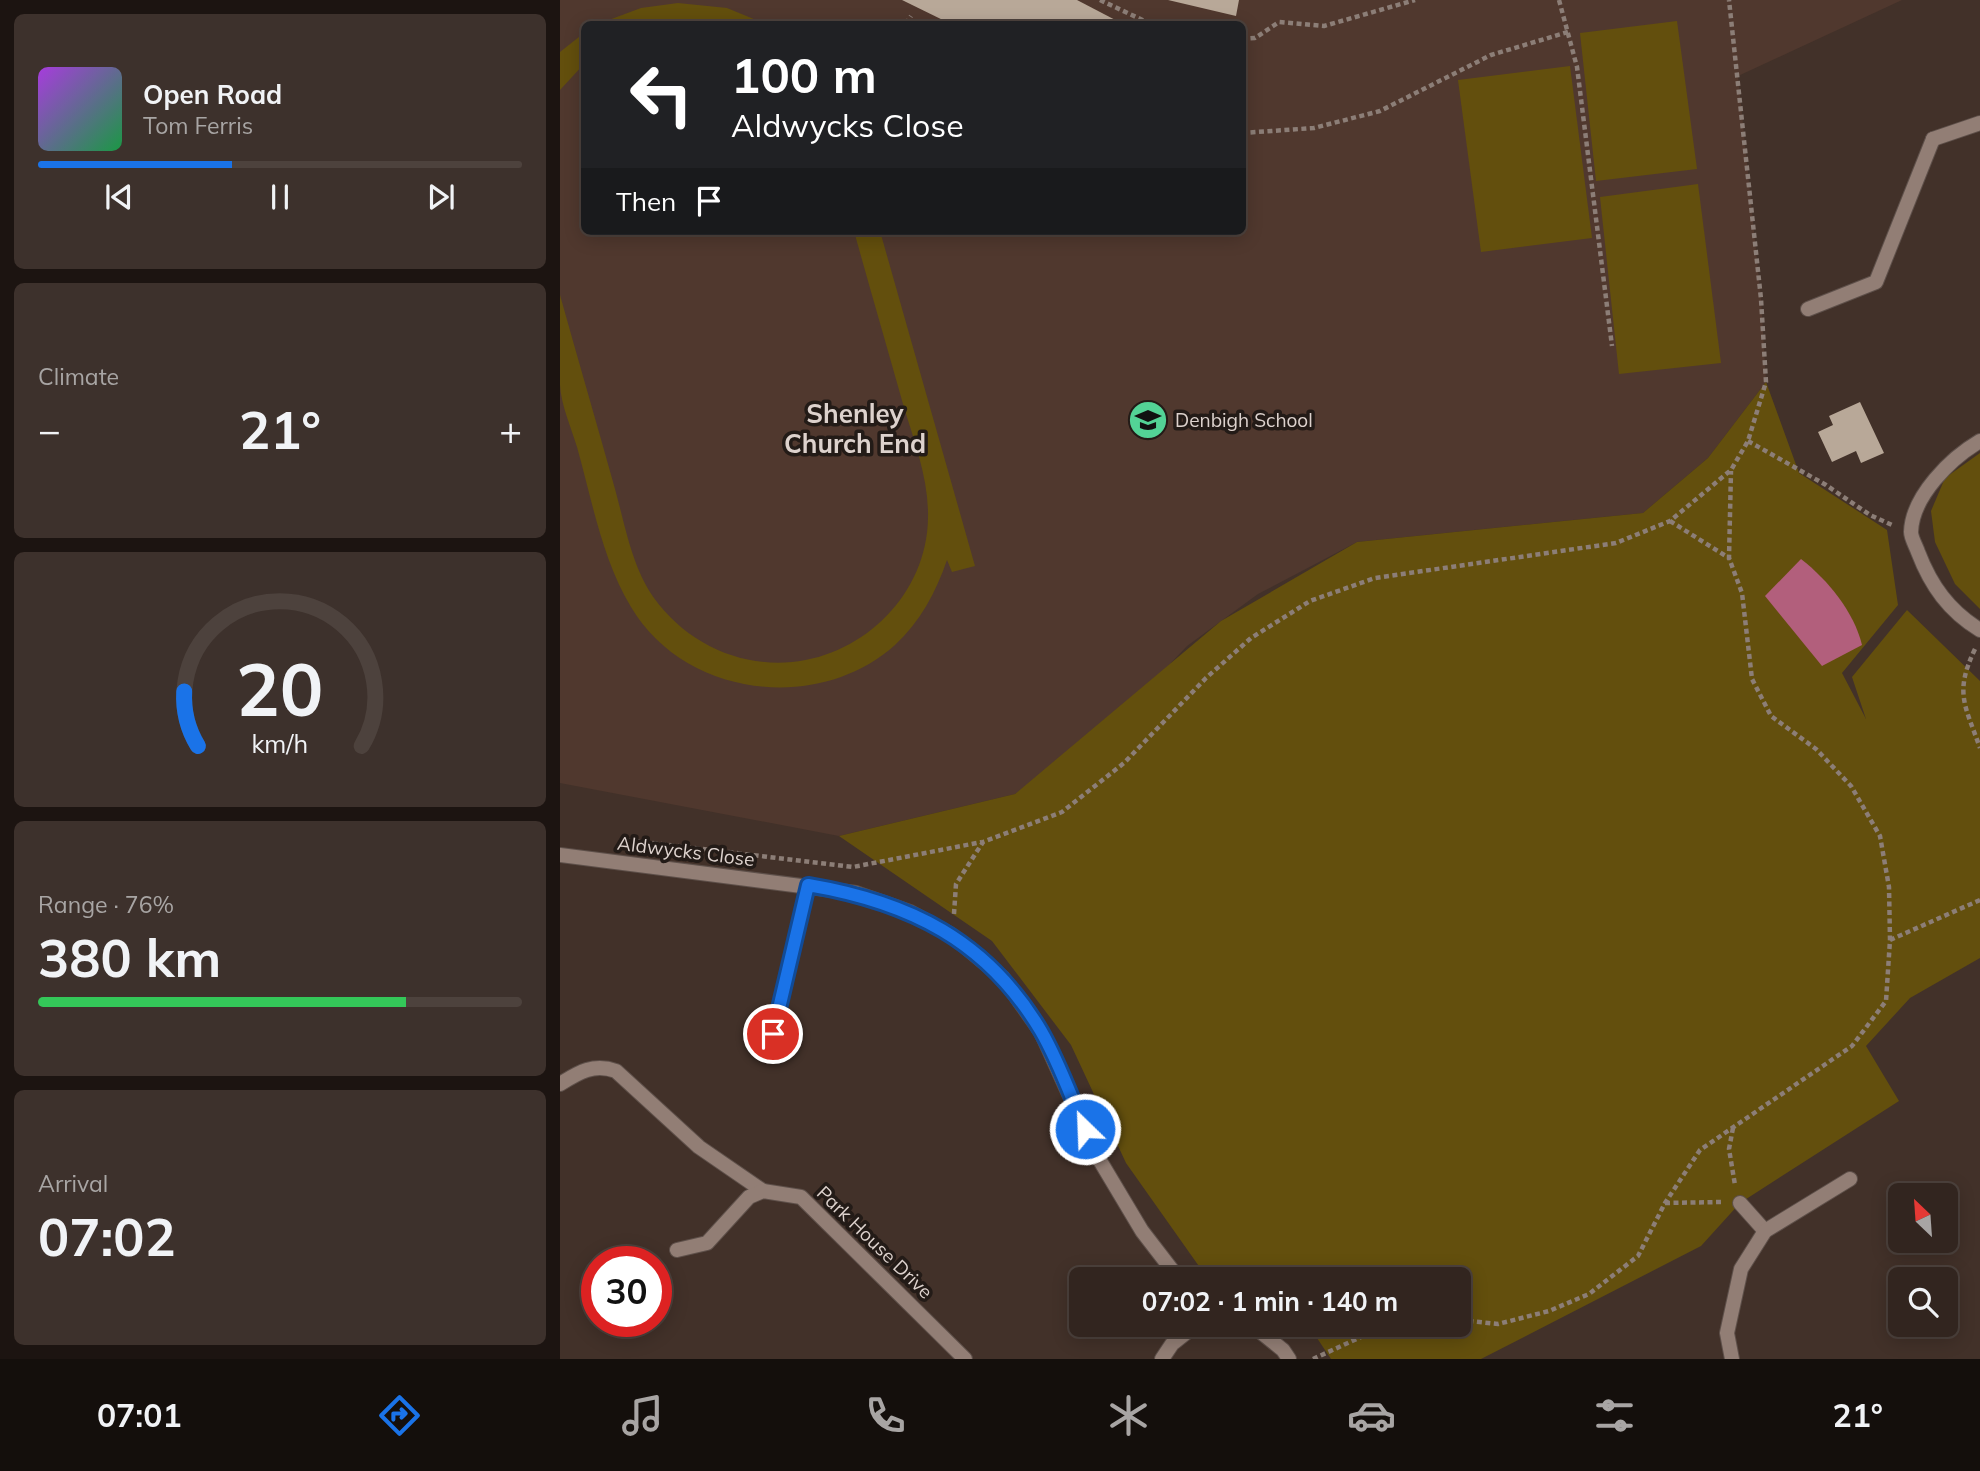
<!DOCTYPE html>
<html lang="en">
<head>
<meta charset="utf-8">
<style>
  :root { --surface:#32251f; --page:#3d312c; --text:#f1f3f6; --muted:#a8a5a4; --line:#4d423d; --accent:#1a73e8 }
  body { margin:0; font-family:Mulish,sans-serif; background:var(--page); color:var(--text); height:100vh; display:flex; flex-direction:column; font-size:26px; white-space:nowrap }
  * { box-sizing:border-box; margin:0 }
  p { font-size:23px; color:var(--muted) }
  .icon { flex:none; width:38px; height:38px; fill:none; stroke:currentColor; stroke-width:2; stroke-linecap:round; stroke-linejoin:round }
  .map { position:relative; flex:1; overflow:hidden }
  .sheet { display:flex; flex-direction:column; gap:14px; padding:14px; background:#1c1411; width:560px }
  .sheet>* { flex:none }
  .banner { position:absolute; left:21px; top:21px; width:665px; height:214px; border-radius:10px; box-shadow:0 4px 18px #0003,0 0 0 2px var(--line); background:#202124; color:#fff; overflow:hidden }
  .needle { width:46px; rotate:335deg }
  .buttons { position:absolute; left:1328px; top:1183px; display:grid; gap:14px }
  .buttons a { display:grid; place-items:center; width:70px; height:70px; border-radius:10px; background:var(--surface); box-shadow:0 4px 18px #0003,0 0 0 2px var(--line); font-size:35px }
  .speed { position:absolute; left:21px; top:1246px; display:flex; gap:14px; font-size:35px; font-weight:700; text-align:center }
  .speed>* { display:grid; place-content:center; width:91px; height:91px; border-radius:50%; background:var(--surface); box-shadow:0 4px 18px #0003,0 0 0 2px var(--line); line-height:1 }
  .speed .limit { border:10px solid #d22; background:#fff; color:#111 }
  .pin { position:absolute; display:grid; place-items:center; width:60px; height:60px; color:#fff; margin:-30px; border:4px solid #fff; border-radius:50%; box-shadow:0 2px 7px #0007 }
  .me { position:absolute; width:77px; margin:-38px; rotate:336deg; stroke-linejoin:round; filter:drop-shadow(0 0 5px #0008) }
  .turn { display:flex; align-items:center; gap:24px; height:147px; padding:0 35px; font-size:32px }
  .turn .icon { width:91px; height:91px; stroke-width:2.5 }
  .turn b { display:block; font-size:49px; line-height:60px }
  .then { display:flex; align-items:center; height:66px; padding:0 35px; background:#0003; gap:14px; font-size:26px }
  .big { font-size:52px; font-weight:700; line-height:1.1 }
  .sheet .widget { flex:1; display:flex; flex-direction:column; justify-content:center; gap:10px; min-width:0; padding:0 24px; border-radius:10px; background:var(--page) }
  .sheet .dial { align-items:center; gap:0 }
  .dial svg { height:182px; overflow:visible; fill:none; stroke:var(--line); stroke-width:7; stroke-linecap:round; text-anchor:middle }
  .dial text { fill:var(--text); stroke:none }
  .song { display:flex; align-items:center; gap:21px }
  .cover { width:84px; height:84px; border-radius:10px; background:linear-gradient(135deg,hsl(280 70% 55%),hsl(140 70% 35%)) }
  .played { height:7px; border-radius:4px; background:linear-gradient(90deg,var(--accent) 40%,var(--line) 40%) }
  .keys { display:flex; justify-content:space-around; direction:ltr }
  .heat { display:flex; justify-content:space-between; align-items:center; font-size:38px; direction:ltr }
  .charge { height:10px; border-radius:5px; background:linear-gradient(90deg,#34c759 76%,var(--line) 0) }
  .trip { position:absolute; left:509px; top:1267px; width:402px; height:70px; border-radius:10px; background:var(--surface); box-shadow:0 4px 18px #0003,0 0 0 2px var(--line); font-weight:700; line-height:70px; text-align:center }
  .dock { display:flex; height:112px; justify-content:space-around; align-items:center; background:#140f0c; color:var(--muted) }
  .dock .icon { width:49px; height:49px }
  .dock .current { color:var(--accent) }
  .dock b { font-size:32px; color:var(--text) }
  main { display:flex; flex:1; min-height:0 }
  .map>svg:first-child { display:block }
</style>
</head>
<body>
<main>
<section class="sheet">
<div class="widget">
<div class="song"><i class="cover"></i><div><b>Open Road</b><p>Tom Ferris</p></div></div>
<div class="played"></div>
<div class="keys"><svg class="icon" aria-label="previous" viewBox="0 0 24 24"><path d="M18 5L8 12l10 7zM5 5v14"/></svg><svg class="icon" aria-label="pause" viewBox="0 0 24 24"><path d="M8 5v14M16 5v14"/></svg><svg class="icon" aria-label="next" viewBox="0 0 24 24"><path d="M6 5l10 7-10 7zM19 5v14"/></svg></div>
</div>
<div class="widget"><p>Climate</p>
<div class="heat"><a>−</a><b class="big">21°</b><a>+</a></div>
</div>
<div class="widget dial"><svg viewBox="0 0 100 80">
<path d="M14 69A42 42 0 1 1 86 69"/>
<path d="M14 69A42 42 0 0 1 8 45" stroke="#1a73e8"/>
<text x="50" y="56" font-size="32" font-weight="700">20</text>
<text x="50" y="72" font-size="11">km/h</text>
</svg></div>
<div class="widget"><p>Range · 76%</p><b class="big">380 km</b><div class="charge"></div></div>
<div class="widget"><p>Arrival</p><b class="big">07:02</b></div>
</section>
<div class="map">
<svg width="1420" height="1359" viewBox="0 0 1420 1359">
  <rect width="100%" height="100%" fill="#423129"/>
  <path fill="#50382e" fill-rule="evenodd" d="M0,0h1342l-164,76 23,223 5,83 -58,76 -65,55 -286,29 -99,52 -71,52 -94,99 -78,49 -176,42 -279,-53zM24,24h658v207h-658z"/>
  <g fill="#634f0d">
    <polygon points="118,3 167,8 206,24 38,24 81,8"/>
    <polygon points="1117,21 1137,169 1036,181 1020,33"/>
    <polygon points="24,33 24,64 0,90 0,52"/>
    <polygon points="1010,66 1032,238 921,252 898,80"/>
    <polygon points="1138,184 1161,363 1059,374 1040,197"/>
    <path d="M294,231h26l95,335 -23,6 -5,-12c-11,32 -27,62 -52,85 -77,69 -211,52 -264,-38 -29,-48 -39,-107 -54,-160 -6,-20 -16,-42 -17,-62 0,-29 0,-60 0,-90 18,65 37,129 55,194 10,36 17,78 39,109 32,44 83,69 138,64 73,-7 135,-69 136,-144 1,-39 -14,-77 -25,-114 -16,-57 -33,-115 -49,-173z"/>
    <polygon points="1206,382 1239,473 1327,530 1338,605 1282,673 1306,719 1292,677 1347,610 1420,681 1420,958 1350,998 1306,1046 1339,1101 1180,1203 1141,1246 921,1359 771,1359 751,1329 743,1325 900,1325 900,1279 648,1279 566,1163 511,1045 432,941 279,836 455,794 661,621 797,542 1083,513 1148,458"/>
    <polygon points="1420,453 1420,609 1395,584 1375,542 1371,511 1385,478"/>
  </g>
  <path fill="#b25f7c" d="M1241,559c27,21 53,53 61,86l-40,21 -57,-70z"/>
  <g fill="#b8a898">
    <polygon points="342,0 517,0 563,24 391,24"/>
    <polygon points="608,0 679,0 676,16"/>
    <polygon points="1300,402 1324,453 1301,463 1296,451 1272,462 1258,432 1273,425 1269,416"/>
  </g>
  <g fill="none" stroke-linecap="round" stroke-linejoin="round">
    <g stroke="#5e504a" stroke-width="16">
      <g id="lane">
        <polyline points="1248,309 1316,282 1373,139"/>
        <path d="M0,1084c19,-12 34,-21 56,-13l83,76 64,44"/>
        <polyline points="117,1250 147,1243 189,1197 203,1191 241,1197 405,1359"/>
      </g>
    </g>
    <g stroke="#5e504a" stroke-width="16">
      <g id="street">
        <polyline points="1373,139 1420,123"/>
        <path d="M1420,441c-29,17 -68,55 -69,91 0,6 5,14 7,20 13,34 31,59 62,78"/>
        <polyline points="0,855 296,893 350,912 390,934 443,978 481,1032 536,1154 582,1231 619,1279"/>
        <polyline points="213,1034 248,885"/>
        <polyline points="1180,1203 1205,1231"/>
        <polyline points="692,1325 723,1350 729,1359"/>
        <polyline points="602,1359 612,1344 636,1325"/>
        <polyline points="1172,1359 1167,1333 1181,1269 1205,1231 1290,1179"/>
      </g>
    </g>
    <g stroke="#8c7e77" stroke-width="4.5" stroke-dasharray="5 3.5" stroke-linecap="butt">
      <polyline points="540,0 591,24"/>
      <polyline points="999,0 1017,67 1052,346"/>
      <polyline points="346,24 351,16"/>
      <polyline points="682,39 695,38 719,22 764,26 855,0"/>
      <polyline points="682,133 754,128 820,111 931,55 1008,32"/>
      <polyline points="1188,441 1266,485 1310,515 1332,525"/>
      <polyline points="1110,521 1169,558 1171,471"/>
      <path d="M1415,649c-21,44 -10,56 5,99"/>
      <polyline points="67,840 293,867 422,842"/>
      <polyline points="394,914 396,884 423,842 502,812 564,763 646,678 691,638 750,601 815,578 1056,543 1110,521 1171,470 1188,441 1206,382 1201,299 1169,0"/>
      <polyline points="1330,940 1420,900"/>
      <polyline points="1173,1128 1169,1149 1175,1185"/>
      <polyline points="1105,1203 1163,1202"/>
      <polyline points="900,1320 938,1324 989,1311 1029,1294 1078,1256 1105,1203 1140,1150 1292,1046 1326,1001 1330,940 1329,887 1320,836 1291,786 1256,749 1211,716 1192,679 1182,593 1169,558"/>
      <polyline points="753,1359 827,1325"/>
    </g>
    <use href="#lane" stroke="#927e75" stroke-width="14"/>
    <use href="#street" stroke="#927e75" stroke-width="14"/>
  </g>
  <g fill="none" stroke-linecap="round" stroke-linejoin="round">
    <g stroke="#114b97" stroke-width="18">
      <path id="route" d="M213,1034l35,-149c101,17 179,55 233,146 18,31 30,66 44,98"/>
    </g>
    <use href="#route" stroke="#1a73e8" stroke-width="12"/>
  </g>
  <defs>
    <g id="school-disc" transform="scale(2.0125)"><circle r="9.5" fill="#53d396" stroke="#231b17"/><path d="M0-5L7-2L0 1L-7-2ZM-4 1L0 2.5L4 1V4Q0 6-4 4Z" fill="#111"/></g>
  </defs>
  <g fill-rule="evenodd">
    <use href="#school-disc" x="588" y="420"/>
  </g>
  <g text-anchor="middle" stroke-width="7" stroke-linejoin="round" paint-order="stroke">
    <g font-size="19" fill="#ddd2cd" stroke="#231b17" text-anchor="start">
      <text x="615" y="427">Denbigh School</text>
    </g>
    <g font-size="19" fill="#ddd2cd" stroke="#231b17">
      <text transform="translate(126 851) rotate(7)" y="7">Aldwycks Close</text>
      <text transform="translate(315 1242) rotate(44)" y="7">Park House Drive</text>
    </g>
    <g font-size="26" font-weight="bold" fill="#ddd2cd" stroke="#231b17">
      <text x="295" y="423">Shenley<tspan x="295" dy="30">Church End</tspan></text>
    </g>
  </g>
</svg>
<div class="buttons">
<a><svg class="needle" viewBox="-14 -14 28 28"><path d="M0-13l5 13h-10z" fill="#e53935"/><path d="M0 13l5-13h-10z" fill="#a8a5a4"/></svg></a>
<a><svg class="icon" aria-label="search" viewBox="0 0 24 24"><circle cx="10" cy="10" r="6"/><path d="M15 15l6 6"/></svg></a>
</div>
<div class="speed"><div class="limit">30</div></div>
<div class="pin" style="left:213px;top:1034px;background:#d93025"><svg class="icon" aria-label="arrive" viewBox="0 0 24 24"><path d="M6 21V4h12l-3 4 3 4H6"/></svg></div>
<svg class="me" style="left:525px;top:1129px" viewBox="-20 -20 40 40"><circle r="17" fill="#1a73e8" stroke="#fff" stroke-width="3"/><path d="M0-11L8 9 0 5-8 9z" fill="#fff"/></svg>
<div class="trip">07:02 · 1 min · 140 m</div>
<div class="banner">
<div class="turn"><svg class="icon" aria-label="left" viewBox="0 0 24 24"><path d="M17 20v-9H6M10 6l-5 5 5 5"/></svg><div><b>100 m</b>Aldwycks Close</div></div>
<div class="then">Then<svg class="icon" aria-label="arrive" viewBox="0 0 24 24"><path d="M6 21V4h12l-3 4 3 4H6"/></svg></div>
</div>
</div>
</main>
<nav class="dock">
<b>07:01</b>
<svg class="icon current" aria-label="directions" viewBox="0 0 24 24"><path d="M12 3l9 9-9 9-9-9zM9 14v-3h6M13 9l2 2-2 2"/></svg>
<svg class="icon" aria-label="music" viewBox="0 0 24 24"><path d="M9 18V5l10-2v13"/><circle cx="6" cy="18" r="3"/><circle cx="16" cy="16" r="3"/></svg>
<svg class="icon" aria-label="phone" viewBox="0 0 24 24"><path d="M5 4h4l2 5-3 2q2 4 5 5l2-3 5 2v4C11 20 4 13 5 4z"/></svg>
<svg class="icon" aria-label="climate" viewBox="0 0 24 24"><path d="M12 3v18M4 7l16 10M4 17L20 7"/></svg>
<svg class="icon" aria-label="car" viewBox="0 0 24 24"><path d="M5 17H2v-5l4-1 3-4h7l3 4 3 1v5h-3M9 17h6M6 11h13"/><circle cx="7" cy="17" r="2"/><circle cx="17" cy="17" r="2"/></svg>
<svg class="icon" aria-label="filters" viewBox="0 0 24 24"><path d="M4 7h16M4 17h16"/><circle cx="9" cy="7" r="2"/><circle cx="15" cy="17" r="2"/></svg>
<b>21°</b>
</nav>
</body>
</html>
